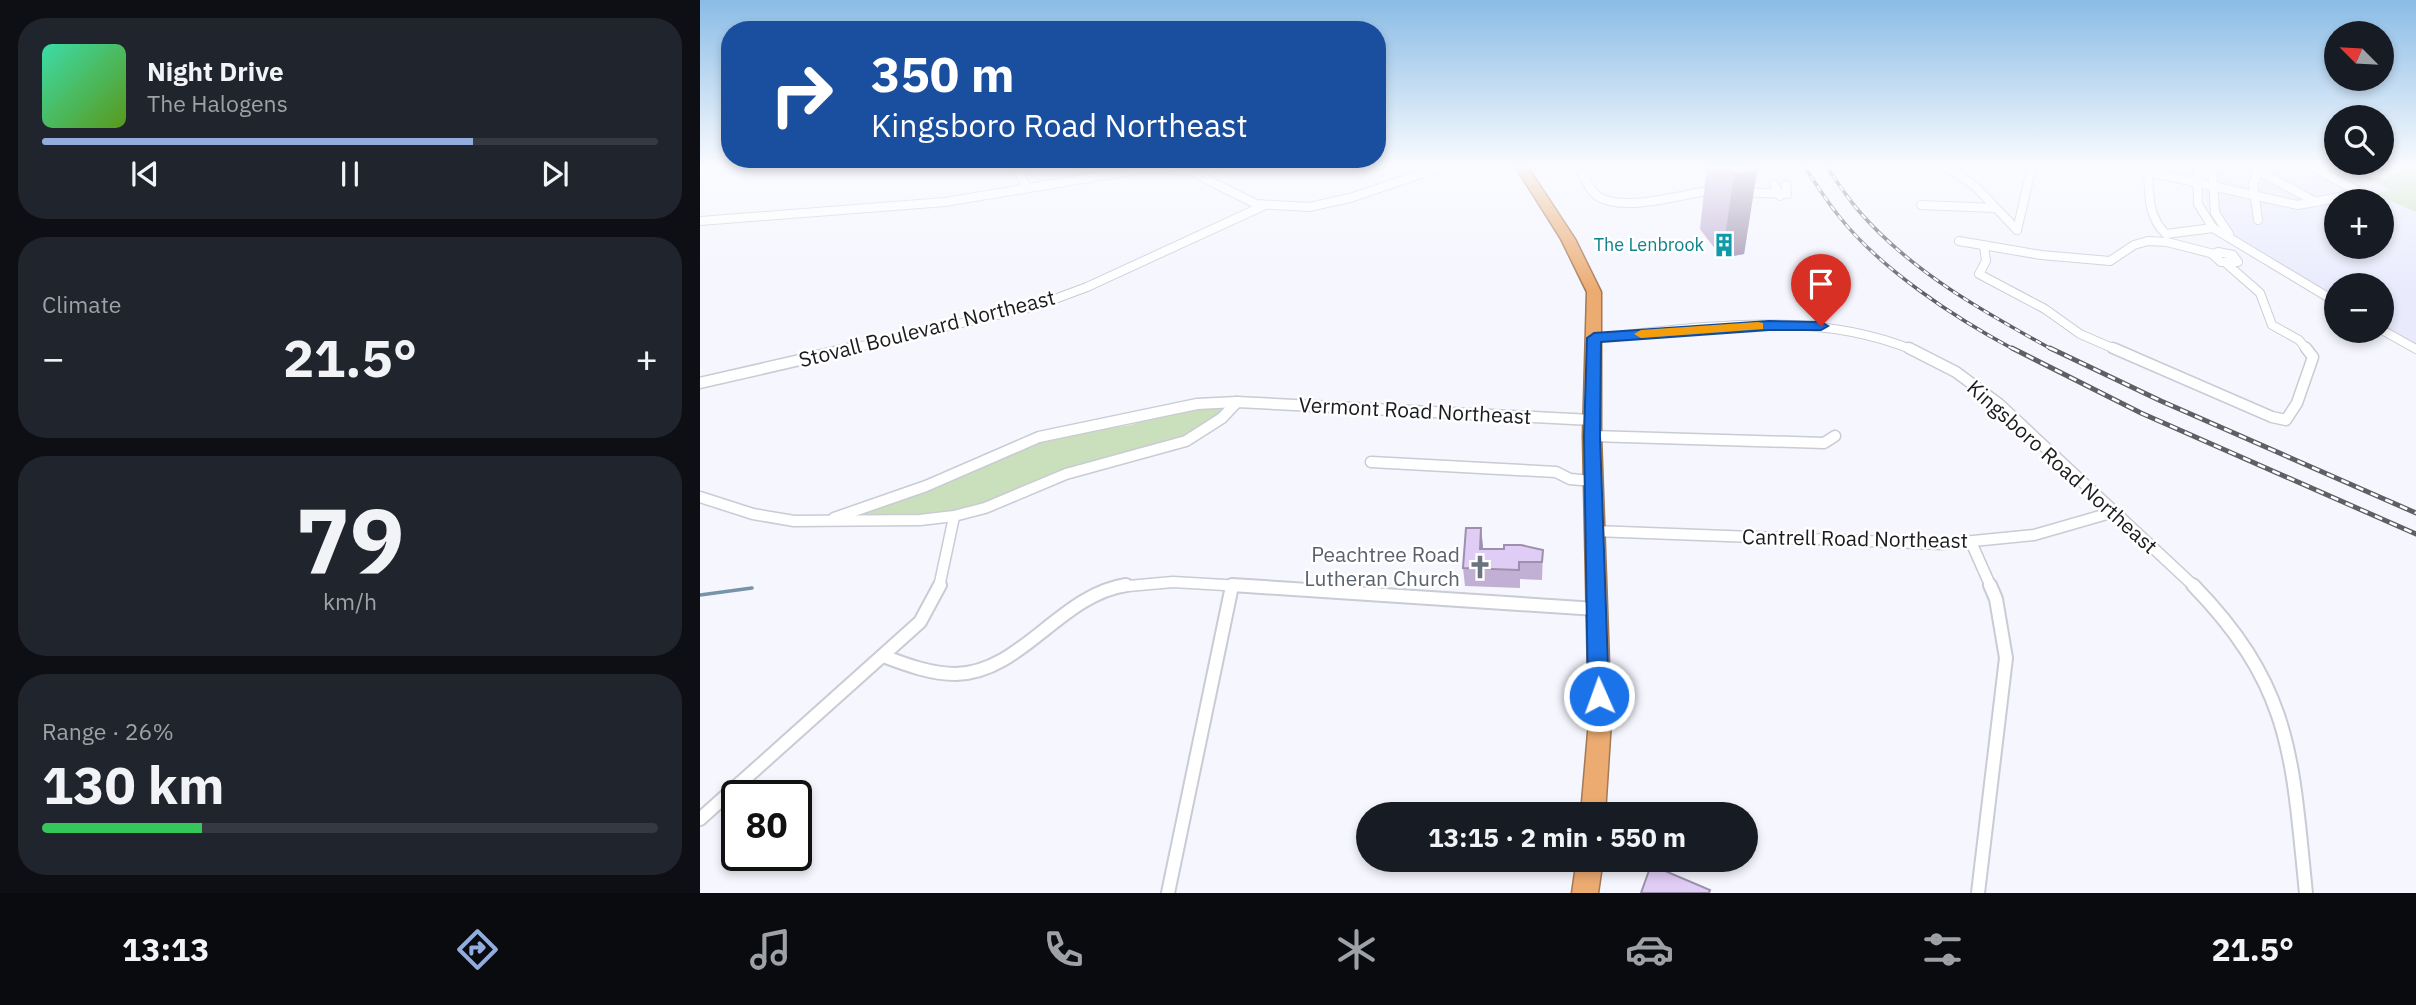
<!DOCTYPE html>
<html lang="en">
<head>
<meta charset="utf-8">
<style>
  :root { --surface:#171b24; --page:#20242c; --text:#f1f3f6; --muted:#9ea1a6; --line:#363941; --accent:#92acde }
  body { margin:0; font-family:"IBM Plex Sans",sans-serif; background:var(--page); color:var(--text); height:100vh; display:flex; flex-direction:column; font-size:26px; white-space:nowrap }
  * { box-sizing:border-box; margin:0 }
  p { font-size:23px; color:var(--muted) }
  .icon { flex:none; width:38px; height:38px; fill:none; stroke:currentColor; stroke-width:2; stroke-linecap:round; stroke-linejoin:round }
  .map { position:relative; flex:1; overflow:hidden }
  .sheet { display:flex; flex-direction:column; gap:18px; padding:18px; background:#0d0f14; width:700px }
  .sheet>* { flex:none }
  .guide { position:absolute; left:21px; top:21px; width:665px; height:147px; border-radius:28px; box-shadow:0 4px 10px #0003; background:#1a4fa0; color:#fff; overflow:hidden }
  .needle { width:46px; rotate:294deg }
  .controls { position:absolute; left:1624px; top:21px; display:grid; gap:14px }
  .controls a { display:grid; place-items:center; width:70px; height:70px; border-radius:50%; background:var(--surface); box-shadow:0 4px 10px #0003; font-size:35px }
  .speed { position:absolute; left:21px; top:780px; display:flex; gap:14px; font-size:35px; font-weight:700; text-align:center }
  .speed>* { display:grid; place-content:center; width:91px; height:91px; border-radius:50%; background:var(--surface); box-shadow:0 4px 10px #0003; line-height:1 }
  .speed .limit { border:4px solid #111; border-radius:10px; background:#fff; color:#111 }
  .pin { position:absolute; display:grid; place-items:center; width:60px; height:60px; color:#fff; margin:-72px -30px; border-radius:50% 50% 50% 0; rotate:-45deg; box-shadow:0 0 7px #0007 }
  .pin .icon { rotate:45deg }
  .me { position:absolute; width:77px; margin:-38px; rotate:358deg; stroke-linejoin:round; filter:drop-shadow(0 0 5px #0008) }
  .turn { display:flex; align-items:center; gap:24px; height:147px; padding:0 35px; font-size:32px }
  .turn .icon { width:91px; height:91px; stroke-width:2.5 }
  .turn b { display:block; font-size:49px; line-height:60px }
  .big { font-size:52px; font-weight:700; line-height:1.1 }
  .sheet .widget { flex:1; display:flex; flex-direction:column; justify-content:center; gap:10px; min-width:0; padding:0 24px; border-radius:28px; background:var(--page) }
  .sheet .dial { align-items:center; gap:0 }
  .dial b { font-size:91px; line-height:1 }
  .song { display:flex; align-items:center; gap:21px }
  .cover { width:84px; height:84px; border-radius:10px; background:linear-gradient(135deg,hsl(160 70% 55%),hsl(90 70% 35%)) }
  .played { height:7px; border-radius:4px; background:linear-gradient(90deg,var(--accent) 70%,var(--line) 70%) }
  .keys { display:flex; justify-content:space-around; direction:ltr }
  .heat { display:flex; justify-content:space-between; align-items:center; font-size:38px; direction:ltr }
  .charge { height:10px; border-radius:5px; background:linear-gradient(90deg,#34c759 26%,var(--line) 0) }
  .trip { position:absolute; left:656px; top:802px; width:402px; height:70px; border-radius:35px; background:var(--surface); box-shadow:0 4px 10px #0003; font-weight:700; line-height:70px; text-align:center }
  .dock { display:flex; height:112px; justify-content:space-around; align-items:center; background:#090b0e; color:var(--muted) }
  .dock .icon { width:49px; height:49px }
  .dock .current { color:var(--accent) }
  .dock b { font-size:32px; color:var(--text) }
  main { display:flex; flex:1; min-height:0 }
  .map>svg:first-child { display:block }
</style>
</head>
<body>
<main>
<section class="sheet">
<div class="widget">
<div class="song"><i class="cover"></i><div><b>Night Drive</b><p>The Halogens</p></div></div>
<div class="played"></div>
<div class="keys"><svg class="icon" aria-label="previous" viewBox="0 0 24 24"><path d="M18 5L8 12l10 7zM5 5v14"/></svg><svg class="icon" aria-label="pause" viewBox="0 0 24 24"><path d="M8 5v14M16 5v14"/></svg><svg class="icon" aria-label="next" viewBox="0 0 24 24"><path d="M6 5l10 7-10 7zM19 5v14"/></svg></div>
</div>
<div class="widget"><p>Climate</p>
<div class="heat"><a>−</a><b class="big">21.5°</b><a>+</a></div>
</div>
<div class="widget dial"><b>79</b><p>km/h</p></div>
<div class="widget"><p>Range · 26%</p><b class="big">130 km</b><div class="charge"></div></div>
</section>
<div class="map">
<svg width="1716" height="893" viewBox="0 0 1716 893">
  <rect width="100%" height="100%" fill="#f5f6fe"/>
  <path fill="#e9ebfd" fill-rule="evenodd" d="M1512,166h204v180l-34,-17v-44h-46v19l-91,-56 -35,-35 -6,-20zM1636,201h46v46h-46z"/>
  <g fill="#cadfbc">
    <polygon points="1716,167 1716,212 1675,194 1690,190 1673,181"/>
    <polygon points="525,404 526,409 477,441 295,502 240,517 163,518 165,512 317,449 352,437 430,425 495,406"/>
  </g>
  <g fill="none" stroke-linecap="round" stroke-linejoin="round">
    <polyline stroke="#7793a8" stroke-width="3.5" points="0,595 52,588"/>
    <g stroke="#c9cbd5" stroke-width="10">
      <g id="street-far2">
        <polyline points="315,166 326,186"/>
        <path d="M878,166c6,10 11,25 21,31 25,16 89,-4 118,-8"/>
        <polyline points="1246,166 1276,187 1317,230"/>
        <polyline points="1497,166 1498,204 1513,228 1636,302"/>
        <polyline points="1512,166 1515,213 1529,234"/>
        <polyline points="1610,166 1662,193"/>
        <polyline points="1649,166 1665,173 1685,175 1689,171"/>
        <path d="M1448,167c1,25 -1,49 18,67l47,-6"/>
        <polyline points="1558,171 1616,202"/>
        <polyline points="1449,172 1598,205 1662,193"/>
        <polyline points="501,175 517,166"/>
        <polyline points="1074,184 1080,196"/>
        <polyline points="1042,192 1087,194 1086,185"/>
        <polyline points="1221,205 1295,208"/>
        <polyline points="1558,220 1553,183 1560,166"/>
        <polyline points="0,221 245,202 448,168 490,171 556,204 609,207 650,198 745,166"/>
        <polyline points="1317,230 1332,166"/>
        <polyline points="1259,241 1341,255 1410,261 1434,245 1448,241 1467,242 1514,254"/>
        <polyline points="1284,245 1286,261 1279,274 1345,309 1380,334 1417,350"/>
        <polygon points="1518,252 1533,255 1538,262 1521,262 1513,255"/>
        <polyline points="1527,264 1560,293 1572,325 1599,340 1607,350"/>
        <polyline points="1682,330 1716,349"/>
        <path d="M894,338c107,-10 216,-30 319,12"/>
        <polyline points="145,350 336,306 387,287 563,206"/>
      </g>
    </g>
    <g stroke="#c9cbd5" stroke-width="13">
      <g id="street-far1">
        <polyline points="1209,348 1256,372 1299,404 1495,587"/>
        <polyline points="1413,348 1572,417 1586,420 1597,403 1613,357 1606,348"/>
        <polyline points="0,383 152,348"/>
        <polyline points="892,436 1124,443 1135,436"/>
        <polyline points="671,462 856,472 870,479 893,481"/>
        <polyline points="0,497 53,514 94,521 220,520 254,516 285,508 366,474 486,441 522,418 537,402"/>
        <polyline points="134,518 226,486 339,437 497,404 537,402 892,420"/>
        <polyline points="894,531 1243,544 1334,535 1414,512"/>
        <polyline points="1271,542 1291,587"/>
        <polyline points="239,587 254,517"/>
        <polyline points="417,587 473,582 559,587"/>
      </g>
    </g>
    <g stroke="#c9cbd5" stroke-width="16">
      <g id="street">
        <polyline points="532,585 896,609"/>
        <path d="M1493,585c100,103 99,173 113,308"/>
        <path d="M183,656c24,9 48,18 73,18 65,-1 104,-79 170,-89"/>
        <polyline points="0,819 220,622 240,585"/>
        <polyline points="468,893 532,586"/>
        <polyline points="1278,893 1306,658 1296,599 1290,585"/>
      </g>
    </g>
    <g stroke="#a37954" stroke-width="3">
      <g id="highway">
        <polygon points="815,166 827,166 875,239 901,292 901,436 911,721 905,814 881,814 889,721 883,436 887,292 861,239"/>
        <polygon points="877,859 903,859 898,893 872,893"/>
      </g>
    </g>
    <use href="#street-far2" stroke="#fff" stroke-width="8"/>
    <use href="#street-far1" stroke="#fff" stroke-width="10"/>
    <use href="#street" stroke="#fff" stroke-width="12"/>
    <use href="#highway" fill="#ecab71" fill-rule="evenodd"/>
    <g stroke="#5f5f64" stroke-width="3.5">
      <g id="rail-far1">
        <path d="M1104,166c11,16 22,34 34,49 42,54 117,103 177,135"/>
        <path d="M1126,166c10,14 20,30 32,44 52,61 126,102 195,140"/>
      </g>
    </g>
    <g stroke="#5f5f64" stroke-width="5">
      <g id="rail">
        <polyline points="1312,348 1441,413 1716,534"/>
        <polyline points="1350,348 1461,401 1716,513"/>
      </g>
    </g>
    <use href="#rail-far1" stroke="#fff" stroke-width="2" stroke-dasharray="6" stroke-linecap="butt"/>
    <use href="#rail" stroke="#fff" stroke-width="2.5" stroke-dasharray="8" stroke-linecap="butt"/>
  </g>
  <g fill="#c1b0d3">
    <polygon points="1007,166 1053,166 1057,171 1044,254 1022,258 1000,229"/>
    <polygon points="782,549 843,550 842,580 820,579 820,588 765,586 763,568"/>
  </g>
  <g fill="#9d90ac">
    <polygon points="1057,171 1044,254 1022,258 1034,174"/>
    <polygon points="781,528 783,546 782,566 780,549"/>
  </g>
  <g fill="#e0cdf5" stroke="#9d90ac" stroke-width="2">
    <polygon points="1027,166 1053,166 1057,171 1034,174"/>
    <polygon points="766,528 781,528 780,549 804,549 804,545 821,545 843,550 842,562 819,562 819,570 763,568"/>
    <polygon points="951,865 1010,890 1009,893 941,893"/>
  </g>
  <linearGradient id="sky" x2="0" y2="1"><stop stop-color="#8abce6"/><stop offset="0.57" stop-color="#fafbff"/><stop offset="1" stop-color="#fafbff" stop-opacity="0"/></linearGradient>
  <rect width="1716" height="291" fill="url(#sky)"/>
  <polygon fill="#1a73e8" stroke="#114b97" stroke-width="2" points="1069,321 1121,322 1128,326 1121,330 1069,330 901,342 900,436 909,696 906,703 899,705 891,703 888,696 884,436 887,338 894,333"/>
  <polygon fill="#f59e0b" points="1058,322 1063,323 1063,329 941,338 934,334 941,330"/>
  <defs>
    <g id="building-bare" transform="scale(1.89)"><path d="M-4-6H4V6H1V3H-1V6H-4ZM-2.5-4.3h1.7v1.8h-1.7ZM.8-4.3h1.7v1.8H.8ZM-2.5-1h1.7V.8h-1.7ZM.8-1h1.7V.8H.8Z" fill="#0f9aa8" stroke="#fff" stroke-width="2.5" paint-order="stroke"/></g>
    <g id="church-bare" transform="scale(1.89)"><path d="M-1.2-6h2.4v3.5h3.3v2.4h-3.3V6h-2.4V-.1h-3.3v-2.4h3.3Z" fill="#6b7280" stroke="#fff" stroke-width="2.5" paint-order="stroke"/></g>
  </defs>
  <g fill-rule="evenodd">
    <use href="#building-bare" x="1024" y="245"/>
    <use href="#church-bare" x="780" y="567"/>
  </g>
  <g text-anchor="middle" stroke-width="5" stroke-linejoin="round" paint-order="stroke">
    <g font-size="18" fill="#0d838f" stroke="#fff" text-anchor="end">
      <text x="1004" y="251">The Lenbrook</text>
    </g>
    <g font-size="21" fill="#1b1b1f" stroke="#fff">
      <text transform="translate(227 329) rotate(-14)" y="7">Stovall Boulevard Northeast</text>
      <text transform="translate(715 411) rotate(3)" y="7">Vermont Road Northeast</text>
      <text transform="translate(1362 467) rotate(42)" y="7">Kingsboro Road Northeast</text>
      <text transform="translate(1155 539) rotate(1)" y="7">Cantrell Road Northeast</text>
    </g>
    <g font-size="21" fill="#5b616d" stroke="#fff" text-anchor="end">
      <text x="760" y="562">Peachtree Road<tspan x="760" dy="24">Lutheran Church</tspan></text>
    </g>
  </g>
</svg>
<div class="controls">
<a><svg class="needle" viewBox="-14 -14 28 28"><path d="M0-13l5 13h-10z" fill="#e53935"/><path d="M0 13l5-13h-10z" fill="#9ea1a6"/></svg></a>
<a><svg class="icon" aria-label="search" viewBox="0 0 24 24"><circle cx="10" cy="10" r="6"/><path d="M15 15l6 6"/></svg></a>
<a>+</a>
<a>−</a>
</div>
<div class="speed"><div class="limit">80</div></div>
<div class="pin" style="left:1121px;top:326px;background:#d93025"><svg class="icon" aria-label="arrive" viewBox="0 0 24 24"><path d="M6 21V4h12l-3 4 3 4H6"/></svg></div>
<svg class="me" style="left:899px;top:696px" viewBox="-20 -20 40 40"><circle r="17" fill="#1a73e8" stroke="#fff" stroke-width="3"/><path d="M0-11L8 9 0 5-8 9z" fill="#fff"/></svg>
<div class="trip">13:15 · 2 min · 550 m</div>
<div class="guide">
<div class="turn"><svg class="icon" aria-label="right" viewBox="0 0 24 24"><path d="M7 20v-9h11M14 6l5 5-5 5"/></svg><div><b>350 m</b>Kingsboro Road Northeast</div></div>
</div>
</div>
</main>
<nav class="dock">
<b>13:13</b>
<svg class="icon current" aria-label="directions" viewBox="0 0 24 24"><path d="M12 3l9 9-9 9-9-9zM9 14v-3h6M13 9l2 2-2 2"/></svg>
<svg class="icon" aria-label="music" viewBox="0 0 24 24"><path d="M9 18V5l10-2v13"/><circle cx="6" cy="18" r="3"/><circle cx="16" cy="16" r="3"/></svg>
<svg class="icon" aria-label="phone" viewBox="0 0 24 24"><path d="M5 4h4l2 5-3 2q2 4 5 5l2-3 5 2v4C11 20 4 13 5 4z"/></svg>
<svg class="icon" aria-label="climate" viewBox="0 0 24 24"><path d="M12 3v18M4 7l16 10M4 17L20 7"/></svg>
<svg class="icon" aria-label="car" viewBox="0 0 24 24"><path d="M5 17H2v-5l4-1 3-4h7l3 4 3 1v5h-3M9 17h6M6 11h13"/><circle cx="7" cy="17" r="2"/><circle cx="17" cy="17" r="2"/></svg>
<svg class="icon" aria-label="filters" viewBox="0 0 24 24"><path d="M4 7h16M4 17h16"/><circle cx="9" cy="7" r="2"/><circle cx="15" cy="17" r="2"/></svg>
<b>21.5°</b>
</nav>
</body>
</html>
